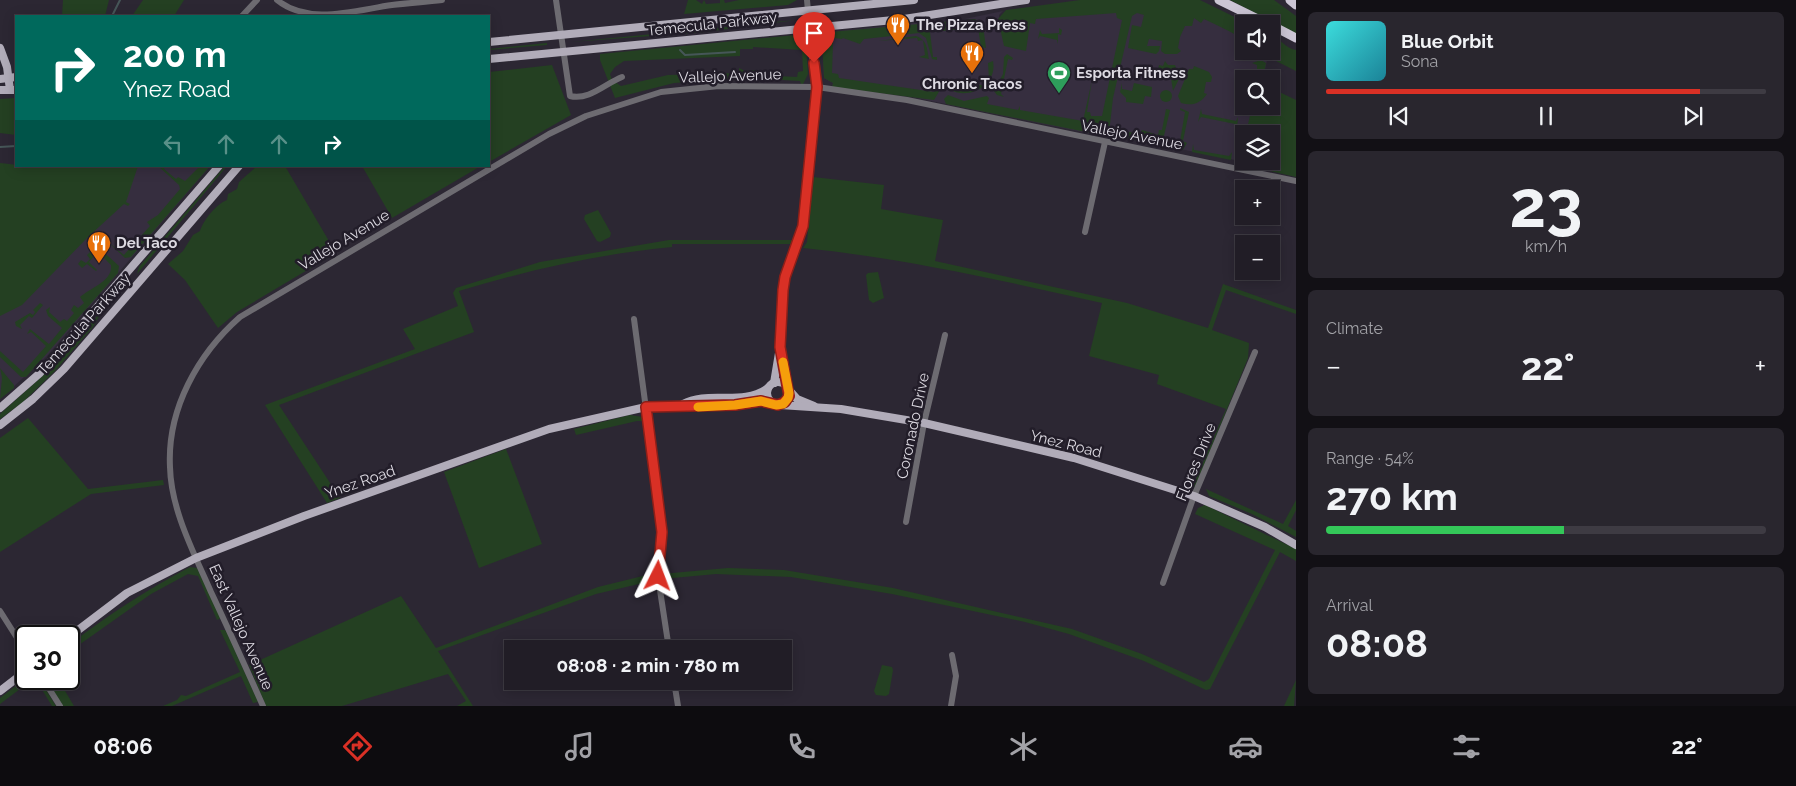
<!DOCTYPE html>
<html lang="en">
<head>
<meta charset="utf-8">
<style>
  :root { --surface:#211d26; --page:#29262e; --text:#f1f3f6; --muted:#a2a2a7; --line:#3e3b43; --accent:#d93025 }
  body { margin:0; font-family:Raleway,sans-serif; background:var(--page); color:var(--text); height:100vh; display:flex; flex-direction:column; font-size:19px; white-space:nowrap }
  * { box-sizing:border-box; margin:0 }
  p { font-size:16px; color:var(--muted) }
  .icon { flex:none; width:28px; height:28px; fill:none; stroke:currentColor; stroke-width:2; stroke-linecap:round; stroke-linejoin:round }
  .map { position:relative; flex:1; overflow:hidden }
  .details { display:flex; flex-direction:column; gap:12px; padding:12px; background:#121015; width:500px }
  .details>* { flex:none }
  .hud { position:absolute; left:15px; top:15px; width:475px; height:152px; border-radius:0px; box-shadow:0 2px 12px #0003,0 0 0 1px var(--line); background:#00695c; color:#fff; overflow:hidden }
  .fabs { position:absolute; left:1235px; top:15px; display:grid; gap:10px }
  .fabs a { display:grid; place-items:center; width:45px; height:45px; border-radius:0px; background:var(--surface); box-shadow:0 2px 12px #0003,0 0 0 1px var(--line); font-size:25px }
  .speed { position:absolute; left:15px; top:625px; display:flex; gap:10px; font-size:25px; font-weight:700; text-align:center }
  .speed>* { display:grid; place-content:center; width:65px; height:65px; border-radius:50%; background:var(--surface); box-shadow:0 2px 12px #0003,0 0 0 1px var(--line); line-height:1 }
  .speed .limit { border:2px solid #111; border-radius:8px; background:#fff; color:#111 }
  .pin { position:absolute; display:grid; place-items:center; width:42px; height:42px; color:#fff; margin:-51px -21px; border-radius:50% 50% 50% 0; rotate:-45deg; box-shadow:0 0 5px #0007 }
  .pin .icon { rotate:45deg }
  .me { position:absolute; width:55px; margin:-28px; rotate:3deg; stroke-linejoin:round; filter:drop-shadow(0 0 4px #0008) }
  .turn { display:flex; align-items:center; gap:18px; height:105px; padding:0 25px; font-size:22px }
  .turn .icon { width:65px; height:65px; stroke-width:2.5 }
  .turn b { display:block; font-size:35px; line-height:42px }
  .lanes { display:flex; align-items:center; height:48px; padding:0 25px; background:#0003; justify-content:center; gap:25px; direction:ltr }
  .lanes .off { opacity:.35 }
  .big { font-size:38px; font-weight:700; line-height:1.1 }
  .details .card { flex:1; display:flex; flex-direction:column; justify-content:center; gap:8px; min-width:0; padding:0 18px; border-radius:8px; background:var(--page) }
  .details .dial { align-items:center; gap:0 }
  .dial b { font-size:65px; line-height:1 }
  .song { display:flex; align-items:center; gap:15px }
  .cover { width:60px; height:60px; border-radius:8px; background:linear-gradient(135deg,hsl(180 70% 55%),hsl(190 70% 35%)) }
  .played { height:5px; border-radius:2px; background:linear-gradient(90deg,var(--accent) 85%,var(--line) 85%) }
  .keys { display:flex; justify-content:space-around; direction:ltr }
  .heat { display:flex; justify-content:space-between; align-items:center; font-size:28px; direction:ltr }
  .charge { height:8px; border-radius:4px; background:linear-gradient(90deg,#34c759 54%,var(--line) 0) }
  .trip { position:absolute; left:504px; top:640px; width:288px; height:50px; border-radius:0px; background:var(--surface); box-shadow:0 2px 12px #0003,0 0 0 1px var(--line); font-weight:700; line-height:50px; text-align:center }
  .tabs { display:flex; height:80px; justify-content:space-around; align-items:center; background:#0d0c0f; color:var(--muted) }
  .tabs .icon { width:35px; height:35px }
  .tabs .selected { color:var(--accent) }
  .tabs b { font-size:22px; color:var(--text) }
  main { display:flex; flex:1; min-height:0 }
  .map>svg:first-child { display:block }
</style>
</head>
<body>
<main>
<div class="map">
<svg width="1296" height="706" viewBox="0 0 1296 706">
  <rect width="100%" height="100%" fill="#2c2733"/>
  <g fill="#362e3f">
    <polygon points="1165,5 1244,33 1244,51 1269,51 1263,79 1244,79 1244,106 1258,106 1252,134 1244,134 1245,162 1120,137 1120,135 1109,133 1106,136 1102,136 907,96 832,87 833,83 824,78 822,42 830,35 830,32 925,22 955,21 1003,11 999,15 999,20"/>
    <polygon points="132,166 210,166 47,356 0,399 0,308"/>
  </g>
  <g fill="#244022">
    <polygon points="63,0 109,0 105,16 62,16"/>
    <polygon points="143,0 184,0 174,16 132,16"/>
    <polygon points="688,0 696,0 702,4 704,0 706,4 720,3 720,0 724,0 725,3 739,0 797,0 788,5 684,14"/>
    <path d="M1080,0h120l49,24h-5v17c-12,-10 -26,-15 -40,-22l-3,4 -7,-5 -2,8h-7l-5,11 -2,11 3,3 -4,3h-12l-4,-3 1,-10 -13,-2 -2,7h13l-1,5 -3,3 -28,-6 4,-23 9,2 3,-12 -7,-2 -5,3 -19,82 -4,35 -3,3 -160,-32 -2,-5 4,-4 16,6 23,-5 2,2 -2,6 31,6 2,-4v4l63,11 9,-41 -5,32h3l1,4h11l20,-96 -5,-2 -1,-5 -80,6 -1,5 -5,-1 -4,28 -22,-5 -6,-27 8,-9z"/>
    <polygon points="1230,0 1274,0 1296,16 1296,34"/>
    <polygon points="975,19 983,25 986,48 981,47 978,28 930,32 933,57 937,57 937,60 932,59 926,38 919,33 864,39 860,44 843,38 842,39 834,38 824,41 825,44 833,42 832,73 838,74 839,78 934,92 937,87 940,90 934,100 832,87 833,83 824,78 822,42 830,35 830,32"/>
    <polygon points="796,20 705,32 571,42"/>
    <polygon points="1059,28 1062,30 1061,35 1058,34 1058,44 1057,40 1040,36 1038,39 1040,30 1042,34 1059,33"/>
    <polygon points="796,35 803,43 806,43 808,74 803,84 801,84 800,81 748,78 747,71 756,70 756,75 797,77 798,72 803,71 802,50 753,47 753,49 740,49 740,56 624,61 615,67 610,74 612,80 621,86 668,75 739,73 739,68 745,71 746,78 674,83 615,98 600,60 600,54"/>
    <path d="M1271,35c10,4 14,13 25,15v21l-30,-15h-17l2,-5h20z"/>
    <path d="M916,36c11,3 11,13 13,23l-10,-2 6,-2 -2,-15 -5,1 -1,-3 -39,3z"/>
    <polygon points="547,43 547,45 489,50 489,49"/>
    <polygon points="1007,54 1013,58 1012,60 1008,59 1001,94 1004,97 997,95 994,91 1003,74 1004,57"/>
    <polygon points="1261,60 1266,63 1263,79 1257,79 1257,65 1252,63"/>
    <path d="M993,61c6,29 -39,46 -51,18h5l5,7 27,-3v2h3v-2l7,-4 -1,-16z"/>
    <polygon points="1165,61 1168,65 1175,65 1176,68 1168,76 1157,75 1159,65 1163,66"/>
    <polygon points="552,65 571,115 489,162 489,72"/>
    <path d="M1194,66l15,6 3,5 -1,5h-5l-2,11 3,1c-7,10 -15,12 -26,9l-3,-7 11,-27h4z"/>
    <polygon points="1178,68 1184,69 1173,91 1171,78"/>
    <polygon points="1122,83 1122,89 1132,91 1134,83 1152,87 1151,97 1145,96 1143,104 1126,102 1126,98 1120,92"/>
    <polygon points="1271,88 1296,100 1296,177 1245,165 1245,162 1237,160 1237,155 1242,153 1244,146 1244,161 1271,161 1271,134 1246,134 1252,106 1271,106"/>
    <circle cx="1166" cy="96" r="6"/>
    <polygon points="16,98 16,135 0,133 0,99"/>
    <polygon points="1180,108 1189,112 1183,141 1187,143 1183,150 1174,148 1175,141 1180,141 1185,112 1180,110"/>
    <polygon points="1166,109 1170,110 1163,140 1168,142 1167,147 1120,137 1120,135 1112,133 1113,129 1140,134 1142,130 1158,135 1159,130 1162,130"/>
    <polygon points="1201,109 1202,114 1236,121 1238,117 1237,129 1235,129 1235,124 1201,117 1198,122"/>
    <polygon points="1193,144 1194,150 1229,156 1232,152 1231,160 1192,152"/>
    <polygon points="0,163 37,167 138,166 126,202 130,204 128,206 124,204 88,237 22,305 0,316"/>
    <polygon points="158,166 165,166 164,169 176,179 178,177 185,181 200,166 210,166 131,257 125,258 107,241 124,255 135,242 133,240 136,235 140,237 150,226 147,222 158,215 180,189 179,185"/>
    <polygon points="225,166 227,166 137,274 139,267"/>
    <path d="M257,166h28l51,87 -99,59 -19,16 -33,-48 -17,-16 15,-13 10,-16 7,-4c3,-10 16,-27 27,-31l1,-6 9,-5 2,-7z"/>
    <polygon points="362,166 481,166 392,218"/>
    <path d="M813,177l71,8 -3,24 62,11 -8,41 192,42 81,25 15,-44 73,26v4l-70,-24 -14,40 37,13 -1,15 -53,129 -3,1 34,-79 -69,-25 2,-9 -70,-19 13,-53c-98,-22 -199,-45 -299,-55l4,-6z"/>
    <polygon points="598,210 611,233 610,237 600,242 597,241 584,219 585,215"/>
    <path d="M669,240h126l-2,4h-121v3c-74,7 -143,23 -213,44l15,41 -195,73 61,93 -13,5 -62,-98 150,-56 -12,-20 55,-23 -5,-13 3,-5 84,-26z"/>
    <path d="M97,246l22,20 -1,7 -92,104h-5l-21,-20v-6l23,21 23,-26 -15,-14 -4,2 3,-5 19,15 13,-16 -14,-12 -2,-6 4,-3 -1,5 11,10 4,-3 3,2 7,-8 -3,-3 3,-5 4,3 6,-5 -4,-6c10,-9 33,-16 31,-32l-15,-15z"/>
    <polygon points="90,252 101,258 95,255 89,262 97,270 96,271 87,264 82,268 78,264 81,260 86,263 90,259 87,255"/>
    <polygon points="878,272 884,298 873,303 869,300 866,275 868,273"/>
    <polygon points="131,277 102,311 93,327 55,371 23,402 0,419 0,414 54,366"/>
    <polygon points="40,303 43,305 32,318 29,316 20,325 22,329 16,326 15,322 30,313 33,315 35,312 33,310"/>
    <polygon points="0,368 14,385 14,388 0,399 2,378"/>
    <polygon points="630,415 643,417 645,421 637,421 576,435 574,429"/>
    <polygon points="28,418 88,489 163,480 164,485 91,494 0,552 0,438"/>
    <polygon points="506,449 542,544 479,568 444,472"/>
    <polygon points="1206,489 1283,524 1296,500 1296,510 1288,526 1296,531 1296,537 1252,514 1209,496"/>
    <polygon points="1205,505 1296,549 1296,561 1280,552 1210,689 1206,690 1144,661 1069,634 1025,622 892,594 791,577 716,574 662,579 661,574 728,568 784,570 893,588 1072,629 1142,654 1204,682 1209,679 1275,550 1195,514 1198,508"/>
    <path d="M190,567l7,1 24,50 -4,2 -19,-44 -10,-2 -37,20 -82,58v-7c39,-30 77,-55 121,-78z"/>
    <polygon points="655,573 656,580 596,594 438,651 473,706 457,706 466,701 448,674 342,706 266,706 249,665 401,596 436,648 598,587"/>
    <polygon points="220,630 225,630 227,633 258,702 253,703 241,676 172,706 163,706 177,700 181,695 186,696 240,672"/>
    <polygon points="882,665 892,667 893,670 889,694 886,696 876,695 874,691"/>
    <polygon points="26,678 39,679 56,706 52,706 36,680 32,680 0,704 0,698"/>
    <polygon points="46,679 58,679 74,706 63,706"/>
    <polygon points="1296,680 1294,706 1284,706"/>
  </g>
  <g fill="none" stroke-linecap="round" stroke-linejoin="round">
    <g stroke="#465658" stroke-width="2">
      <polyline points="112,16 120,0"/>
      <polyline points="680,50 685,55 735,52"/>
      <polyline points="0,147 16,146"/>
    </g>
    <g stroke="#6d6b71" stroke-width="6">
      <path d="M277,0c32,26 79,10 115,5 16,-2 33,-3 50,-5"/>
      <path d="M556,0l14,96c19,5 36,-13 52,-19"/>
      <polyline points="807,0 808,11"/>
      <polyline points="242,16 257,0"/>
      <polyline points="1085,232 1105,142"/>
      <polyline points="634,319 660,514 662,532 658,577 669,649"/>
      <polyline points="906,522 924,423 945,335"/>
      <polyline points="1163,583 1194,496 1255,352"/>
      <polyline points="0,611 26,652"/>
      <polyline points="43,679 60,706"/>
      <polyline points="674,681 678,706"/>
      <path d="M263,706c-17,-38 -34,-76 -52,-114 -17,-39 -40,-82 -41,-125 -3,-58 28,-113 70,-150l309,-183 37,-18 75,-24 58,-6 98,1 90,13 389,81"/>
      <polyline points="951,706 956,676 952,655"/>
    </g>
    <g stroke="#b1acb9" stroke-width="8">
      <polyline points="489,42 914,0"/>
      <polyline points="0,48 7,67 10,90"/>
      <polyline points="489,59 904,19 1026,0"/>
      <polyline points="0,79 16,77"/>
      <polyline points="0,90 16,90"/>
      <polyline points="781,354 786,385"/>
      <circle cx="778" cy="393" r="11"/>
      <polyline points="774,383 780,347 785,277 803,225 817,87 808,11"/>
      <polyline points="789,390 797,399 814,406"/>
      <path d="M683,404c25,-14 60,3 85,-16"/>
      <polyline points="780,405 841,409 924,423 1074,458 1194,496 1265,527 1296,545"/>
      <polyline points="0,408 40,373 219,166"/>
      <polyline points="0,425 33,399 64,369 239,166"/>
      <polyline points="69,637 127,593 196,558 304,516 549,429 646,407 735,405 761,401 772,403"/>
      <polyline points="0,691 26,671"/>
    </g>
    <g stroke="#ccc6d5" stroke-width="9">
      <polyline points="1219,0 1268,24"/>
      <polyline points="1290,0 1296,5"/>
      <polyline points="1271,25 1296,38"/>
    </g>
  </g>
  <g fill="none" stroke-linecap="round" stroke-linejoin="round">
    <g stroke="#8d1f18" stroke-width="12">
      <polyline id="route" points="658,576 662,532 646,407 735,405 761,401 778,405 785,402 789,396 780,347 783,290 785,277 803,226 817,87 814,63"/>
    </g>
    <use href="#route" stroke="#d93025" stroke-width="9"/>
    <polyline stroke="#f59e0b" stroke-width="9" points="698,407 735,405 761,401 776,405 783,404 788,398 789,393 783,362"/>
  </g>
  <defs>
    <g id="restaurant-pin" transform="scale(1.25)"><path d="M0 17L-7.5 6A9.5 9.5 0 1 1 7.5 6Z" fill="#e8710a" stroke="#221d29"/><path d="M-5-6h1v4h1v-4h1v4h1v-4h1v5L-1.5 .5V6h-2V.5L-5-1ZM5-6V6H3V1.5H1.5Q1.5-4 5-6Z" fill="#fff"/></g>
    <g id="stadium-pin" transform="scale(1.25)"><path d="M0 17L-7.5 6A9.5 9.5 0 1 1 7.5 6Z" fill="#2e9e5b" stroke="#221d29"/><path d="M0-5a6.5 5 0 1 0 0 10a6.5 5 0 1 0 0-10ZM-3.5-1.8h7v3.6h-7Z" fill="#fff"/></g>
  </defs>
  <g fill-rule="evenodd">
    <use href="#restaurant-pin" x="898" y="25"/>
    <use href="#restaurant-pin" x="972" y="53"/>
    <use href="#stadium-pin" x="1059" y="73"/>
    <use href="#restaurant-pin" x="99" y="243"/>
  </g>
  <g text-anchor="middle" stroke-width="5" stroke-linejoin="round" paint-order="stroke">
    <g font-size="15" fill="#dddae2" stroke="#221d29">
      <text transform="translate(712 24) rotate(-6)" y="5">Temecula Parkway</text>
      <text transform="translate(730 76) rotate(-2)" y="5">Vallejo Avenue</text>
      <text transform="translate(1132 135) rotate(11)" y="5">Vallejo Avenue</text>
      <text transform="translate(344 240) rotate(-31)" y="5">Vallejo Avenue</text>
      <text transform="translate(84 324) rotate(-48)" y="5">Temecula Parkway</text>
      <text transform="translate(913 426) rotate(-78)" y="5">Coronado Drive</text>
      <text transform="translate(1066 444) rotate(14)" y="5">Ynez Road</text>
      <text transform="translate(1196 462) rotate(-68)" y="5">Flores Drive</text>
      <text transform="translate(360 482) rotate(-19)" y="5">Ynez Road</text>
      <text transform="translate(241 627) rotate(66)" y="5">East Vallejo Avenue</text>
    </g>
    <g font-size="15" font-weight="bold" fill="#dddae2" stroke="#221d29" text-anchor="start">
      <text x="916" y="30">The Pizza Press</text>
      <text x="1076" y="78">Esporta Fitness</text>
      <text x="972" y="89" text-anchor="middle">Chronic Tacos</text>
      <text x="116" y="248">Del Taco</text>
    </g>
  </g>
</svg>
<div class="fabs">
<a><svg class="icon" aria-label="sound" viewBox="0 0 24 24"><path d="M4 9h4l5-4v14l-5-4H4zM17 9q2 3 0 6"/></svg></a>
<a><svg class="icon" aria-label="search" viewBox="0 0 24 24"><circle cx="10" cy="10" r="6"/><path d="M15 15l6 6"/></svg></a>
<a><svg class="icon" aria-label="layers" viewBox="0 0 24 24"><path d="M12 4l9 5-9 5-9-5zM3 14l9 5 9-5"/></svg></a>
<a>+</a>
<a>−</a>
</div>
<div class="speed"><div class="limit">30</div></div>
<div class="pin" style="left:814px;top:63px;background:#d93025"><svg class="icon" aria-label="arrive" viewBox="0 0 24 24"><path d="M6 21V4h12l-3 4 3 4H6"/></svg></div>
<svg class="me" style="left:658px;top:576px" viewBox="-20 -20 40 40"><path d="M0-17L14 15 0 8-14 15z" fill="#d93025" stroke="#fff" stroke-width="4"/></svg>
<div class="trip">08:08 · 2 min · 780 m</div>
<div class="hud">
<div class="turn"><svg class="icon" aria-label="right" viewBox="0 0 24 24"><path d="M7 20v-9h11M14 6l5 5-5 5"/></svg><div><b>200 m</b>Ynez Road</div></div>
<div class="lanes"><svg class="icon off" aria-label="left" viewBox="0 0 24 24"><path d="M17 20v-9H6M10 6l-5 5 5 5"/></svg><svg class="icon off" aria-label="ahead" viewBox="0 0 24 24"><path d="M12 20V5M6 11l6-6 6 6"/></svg><svg class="icon off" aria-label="ahead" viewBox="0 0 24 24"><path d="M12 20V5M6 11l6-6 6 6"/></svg><svg class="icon" aria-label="right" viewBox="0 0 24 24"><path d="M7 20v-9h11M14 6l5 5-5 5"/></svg></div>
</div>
</div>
<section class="details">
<div class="card">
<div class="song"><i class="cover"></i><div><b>Blue Orbit</b><p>Sona</p></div></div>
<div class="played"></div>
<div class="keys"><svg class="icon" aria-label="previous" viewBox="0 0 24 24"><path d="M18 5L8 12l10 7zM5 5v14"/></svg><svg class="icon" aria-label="pause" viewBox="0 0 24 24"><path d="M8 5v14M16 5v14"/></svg><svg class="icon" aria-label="next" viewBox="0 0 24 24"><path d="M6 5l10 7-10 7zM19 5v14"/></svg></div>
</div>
<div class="card dial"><b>23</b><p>km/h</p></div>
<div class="card"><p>Climate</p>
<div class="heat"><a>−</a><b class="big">22°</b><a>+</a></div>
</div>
<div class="card"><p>Range · 54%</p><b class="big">270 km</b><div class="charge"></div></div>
<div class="card"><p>Arrival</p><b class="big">08:08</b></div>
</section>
</main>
<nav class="tabs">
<b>08:06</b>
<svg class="icon selected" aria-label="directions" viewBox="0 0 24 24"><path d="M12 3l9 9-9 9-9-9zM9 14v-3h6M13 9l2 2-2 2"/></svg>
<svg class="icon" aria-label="music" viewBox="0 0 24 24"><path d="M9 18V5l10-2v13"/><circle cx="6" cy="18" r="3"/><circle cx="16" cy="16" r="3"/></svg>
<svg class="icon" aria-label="phone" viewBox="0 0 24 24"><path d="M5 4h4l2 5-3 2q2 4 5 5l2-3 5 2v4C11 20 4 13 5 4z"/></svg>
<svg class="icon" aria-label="climate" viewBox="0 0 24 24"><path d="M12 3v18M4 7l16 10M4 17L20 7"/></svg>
<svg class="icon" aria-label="car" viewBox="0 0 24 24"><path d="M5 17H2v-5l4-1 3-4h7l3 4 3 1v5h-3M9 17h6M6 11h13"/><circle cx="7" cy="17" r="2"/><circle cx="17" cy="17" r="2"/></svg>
<svg class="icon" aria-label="filters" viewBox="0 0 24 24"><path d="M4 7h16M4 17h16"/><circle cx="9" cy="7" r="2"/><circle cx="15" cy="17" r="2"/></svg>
<b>22°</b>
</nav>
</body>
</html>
